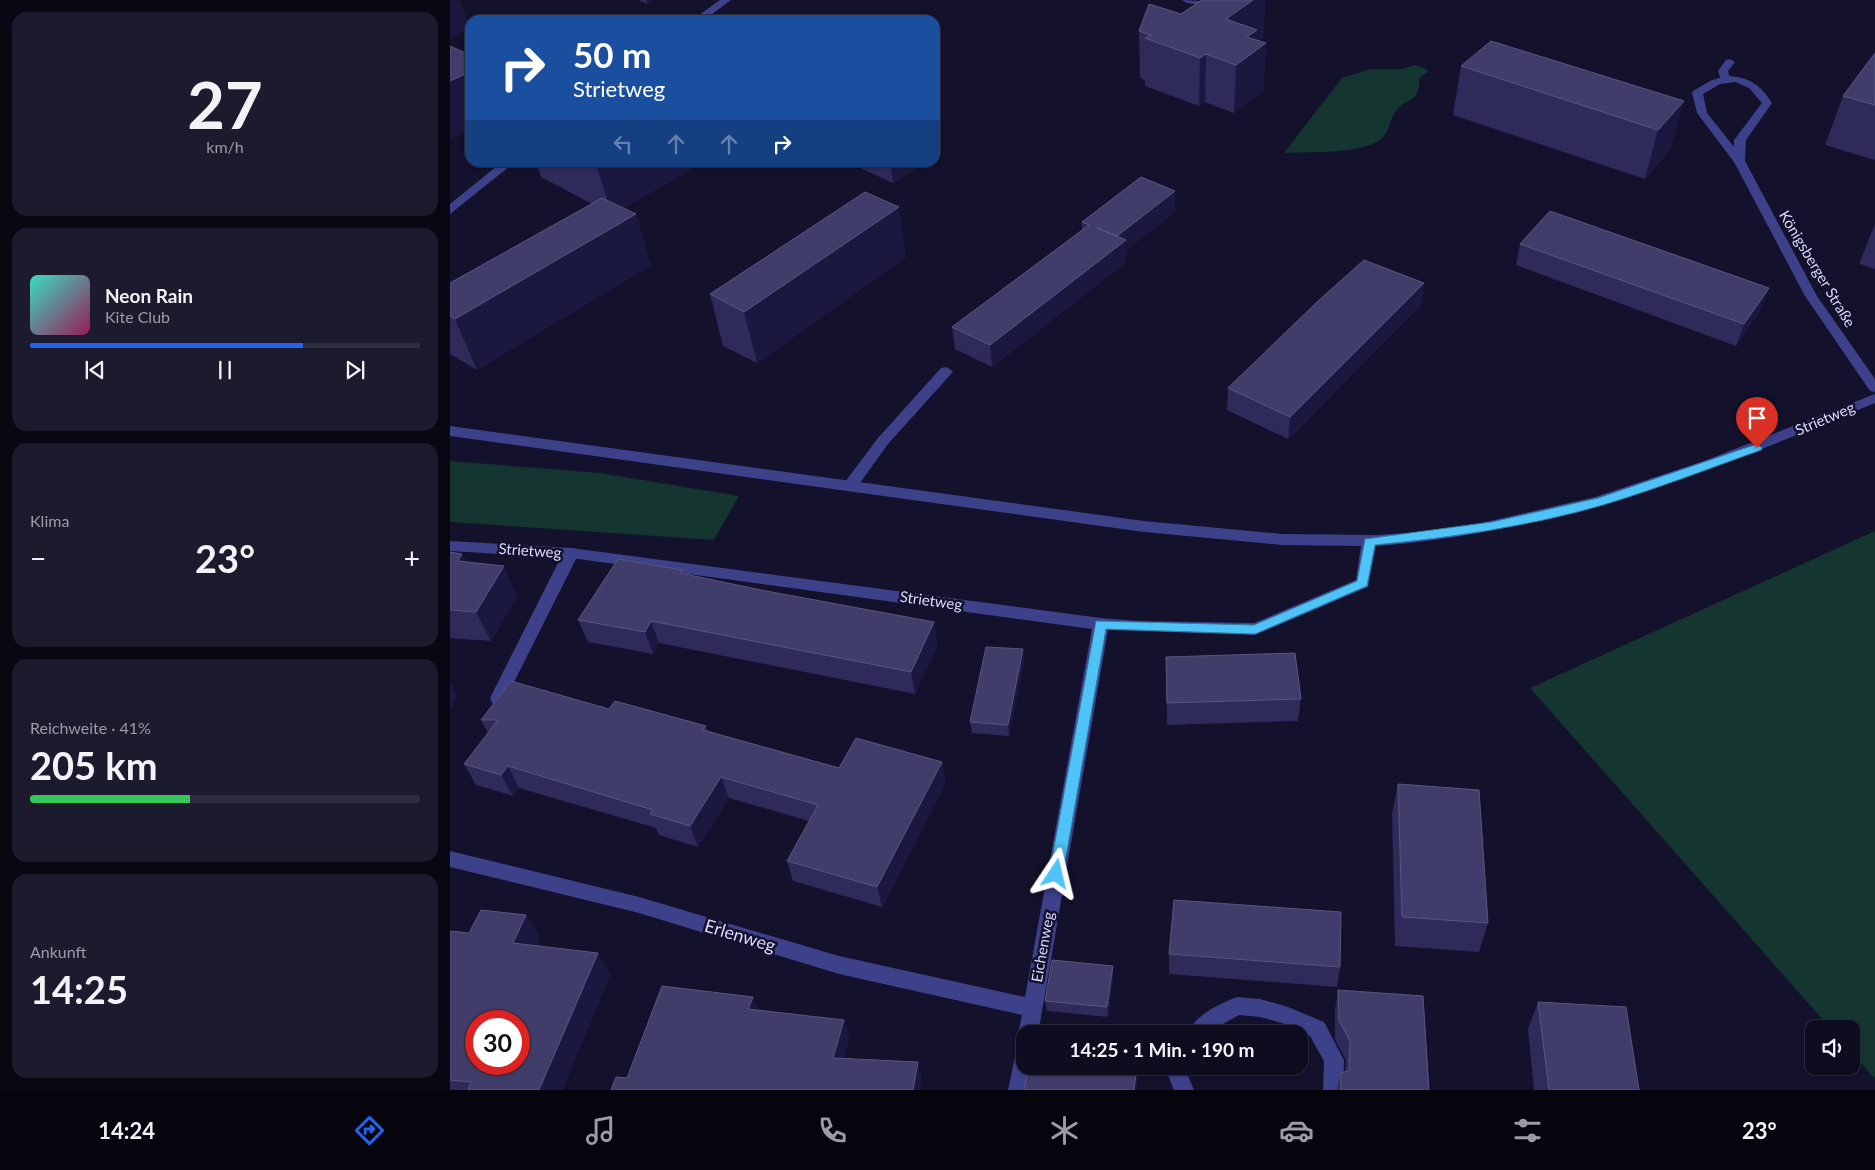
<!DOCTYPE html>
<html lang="de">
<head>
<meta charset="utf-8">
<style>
  :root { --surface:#0e0d20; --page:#1c1b2d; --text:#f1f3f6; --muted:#9b9ca5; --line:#2e2d3e; --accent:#2563eb }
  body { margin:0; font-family:Lato,sans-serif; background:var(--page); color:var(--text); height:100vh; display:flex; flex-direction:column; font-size:19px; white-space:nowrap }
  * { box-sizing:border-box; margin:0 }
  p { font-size:16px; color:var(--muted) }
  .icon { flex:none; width:28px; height:28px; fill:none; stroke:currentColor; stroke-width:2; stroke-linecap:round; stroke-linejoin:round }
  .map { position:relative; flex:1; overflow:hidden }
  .panel { display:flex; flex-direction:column; gap:12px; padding:12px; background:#080712; width:450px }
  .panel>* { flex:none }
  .top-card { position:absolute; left:15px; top:15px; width:475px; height:152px; border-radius:15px; box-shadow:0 1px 4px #0004,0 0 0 1px var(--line); background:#1a4fa0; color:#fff; overflow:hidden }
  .fabs { position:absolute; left:1355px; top:1020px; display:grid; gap:10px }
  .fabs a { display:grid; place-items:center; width:55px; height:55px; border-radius:10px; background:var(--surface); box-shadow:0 1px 4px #0004,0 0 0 1px var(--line); font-size:25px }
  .speed { position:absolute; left:15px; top:1010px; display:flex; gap:10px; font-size:25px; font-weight:700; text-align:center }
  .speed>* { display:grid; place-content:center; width:65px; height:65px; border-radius:50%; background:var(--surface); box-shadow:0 1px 4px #0004,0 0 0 1px var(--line); line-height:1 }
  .speed .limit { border:8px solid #d22; background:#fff; color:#111 }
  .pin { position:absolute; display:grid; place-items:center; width:42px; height:42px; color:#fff; margin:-51px -21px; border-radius:50% 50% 50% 0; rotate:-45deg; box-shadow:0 0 5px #0007 }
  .pin .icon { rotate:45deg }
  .me { position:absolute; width:55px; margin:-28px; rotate:10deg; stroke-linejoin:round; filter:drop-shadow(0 0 4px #0008) }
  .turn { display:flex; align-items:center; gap:18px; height:105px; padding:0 25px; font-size:22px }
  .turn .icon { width:65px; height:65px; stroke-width:2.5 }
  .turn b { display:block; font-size:35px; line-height:42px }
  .lanes { display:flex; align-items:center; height:48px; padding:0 25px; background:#0003; justify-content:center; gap:25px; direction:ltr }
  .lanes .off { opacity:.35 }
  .big { font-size:38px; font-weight:700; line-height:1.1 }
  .panel .widget { flex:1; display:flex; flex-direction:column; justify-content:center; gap:8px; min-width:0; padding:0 18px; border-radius:15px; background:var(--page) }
  .panel .dial { align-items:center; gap:0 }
  .dial b { font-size:65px; line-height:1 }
  .song { display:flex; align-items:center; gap:15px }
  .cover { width:60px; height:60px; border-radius:8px; background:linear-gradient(135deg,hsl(170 70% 55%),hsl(330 70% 35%)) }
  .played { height:5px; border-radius:2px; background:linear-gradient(90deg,var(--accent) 70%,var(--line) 70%) }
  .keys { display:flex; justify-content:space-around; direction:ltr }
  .heat { display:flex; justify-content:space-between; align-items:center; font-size:28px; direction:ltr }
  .charge { height:8px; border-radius:4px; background:linear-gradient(90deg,#34c759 41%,var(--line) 0) }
  .trip { position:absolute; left:566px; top:1025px; width:292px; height:50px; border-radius:15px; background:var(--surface); box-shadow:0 1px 4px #0004,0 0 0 1px var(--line); font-weight:700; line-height:50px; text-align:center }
  .menu { display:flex; height:80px; justify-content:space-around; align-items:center; background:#06050d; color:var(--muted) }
  .menu .icon { width:35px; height:35px }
  .menu .selected { color:var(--accent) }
  .menu b { font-size:22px; color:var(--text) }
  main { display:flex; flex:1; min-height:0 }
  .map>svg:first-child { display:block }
</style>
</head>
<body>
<main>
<section class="panel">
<div class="widget dial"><b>27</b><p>km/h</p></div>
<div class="widget">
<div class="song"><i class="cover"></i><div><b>Neon Rain</b><p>Kite Club</p></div></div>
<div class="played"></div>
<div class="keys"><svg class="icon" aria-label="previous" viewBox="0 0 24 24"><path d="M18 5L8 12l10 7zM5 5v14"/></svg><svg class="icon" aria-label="pause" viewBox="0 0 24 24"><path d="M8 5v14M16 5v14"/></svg><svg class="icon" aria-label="next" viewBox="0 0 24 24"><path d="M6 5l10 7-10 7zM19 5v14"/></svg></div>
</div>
<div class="widget"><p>Klima</p>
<div class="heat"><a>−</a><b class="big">23°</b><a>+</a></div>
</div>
<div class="widget"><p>Reichweite · 41%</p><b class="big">205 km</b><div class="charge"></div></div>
<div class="widget"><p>Ankunft</p><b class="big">14:25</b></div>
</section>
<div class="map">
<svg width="1425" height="1090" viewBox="0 0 1425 1090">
  <rect width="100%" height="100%" fill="#13112b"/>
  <g fill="#143530">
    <path d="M965,65l12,4 1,3 -9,6c2,24 -11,19 -22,32 -8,9 -7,23 -17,30 -19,14 -72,12 -96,13l58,-75 29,-9h31z"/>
    <polygon points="0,461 150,473 289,496 264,540 0,522"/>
    <polygon points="1425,531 1425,1079 1401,1052 1401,1029 1381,1029 1080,688"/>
  </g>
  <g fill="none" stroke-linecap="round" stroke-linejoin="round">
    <g fill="#3c418a" fill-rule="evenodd">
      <polygon points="1280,59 1285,62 1278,71 1280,78 1275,81 1271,80 1268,71 1276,60"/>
      <polygon points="496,367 503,371 501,374 438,444 405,490 395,490 393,486 395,482 428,438 491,368"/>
      <polygon points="121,548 126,549 129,553 56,698 54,703 48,705 42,703 40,698 113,553 116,549"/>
    </g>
    <g fill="#3c418a" fill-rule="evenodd">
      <polygon points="270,0 281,0 254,20 242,20"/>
      <polygon points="732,0 784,3 789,0 801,0 786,9 737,3"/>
      <path d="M1276,76c22,0 35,9 46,27l-26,37 -1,21 72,135 58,83v13l-5,-1 -65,-95 -71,-134 -37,-49 -5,-20 1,-2 19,-11zM1285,82l14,6 13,15 -28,37v7l-27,-34 -4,-19 17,-10z"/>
      <polygon points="52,162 65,162 0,214 0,204"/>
      <path d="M1425,394v9c-161,67 -323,130 -499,143l-8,41 -113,48 -147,-5 -70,404h-13v32h7l-4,24h-20l10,-48 4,-1 -4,-7 4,-19 -183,-41 -200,-61 -189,-46v-16l189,46 200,59 186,41 67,-368 -521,-71 -121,-7v-10l121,7 530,70 38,3 115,2 102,-43 5,-34 -78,-1 -139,-13 -694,-96v-10l694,95 139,13 93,1 46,-3 59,-9 114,-26 109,-36z"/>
      <path d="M787,997l23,2 28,8 36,15 20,38 -1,30h-20l1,-29 -14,-25 -25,-12 -25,-7 -21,-2 -18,10 -10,9h-24c8,-19 32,-30 50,-37z"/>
      <polygon points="714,1066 734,1066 744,1090 724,1090"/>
    </g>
  </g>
  <g fill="#2e2a59">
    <polygon points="188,0 204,0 197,4"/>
    <polygon points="752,0 815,0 813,38 809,41 816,43 813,91 784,113 755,102 749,106 695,86 695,80 690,78 689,31 731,14"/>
    <polygon points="1425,53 1425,160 1375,145 1393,96"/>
    <polygon points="1011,66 1234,101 1220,150 1195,179 1003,115"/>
    <polygon points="86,162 248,162 249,165 173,208 201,265 27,370 0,354 0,283 142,204 91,177"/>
    <polygon points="397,162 474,162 474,163 443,183"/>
    <polygon points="725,212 676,250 676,262 542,367 505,349 502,327 632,230 632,222"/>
    <polygon points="1425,224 1425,269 1409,264"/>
    <polygon points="1070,244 1319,288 1311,309 1286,346 1066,265"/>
    <polygon points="456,257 307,363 273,346 260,294"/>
    <polygon points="974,283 971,305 838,439 777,410 778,388"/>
    <polygon points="0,552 67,596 41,641 0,638"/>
    <polygon points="232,570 233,574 488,644 465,694 209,643 203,654 138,642 128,620"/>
    <polygon points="573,649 574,660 559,736 522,733 520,722"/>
    <polygon points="716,657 851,699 848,721 717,725"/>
    <polygon points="159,709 256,726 257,731 389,768 496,783 432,907 343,881 337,861 359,821 279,798 248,847 209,835 206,828 69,788 63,796 26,785 14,764 38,733 31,720"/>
    <polygon points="948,784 1038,923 1029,952 945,946 942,814"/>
    <polygon points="76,915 90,938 87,945 160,975 112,1090 0,1090 0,931 19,933"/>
    <polygon points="719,954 890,967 887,987 719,974"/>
    <polygon points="663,976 658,1017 597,1011 595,1001"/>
    <polygon points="888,990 979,1090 887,1090 890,1073 895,1072 896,1060 885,1040 885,1010"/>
    <polygon points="1088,1002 1189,1090 1084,1090 1078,1029"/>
  </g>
  <g fill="#1b183f">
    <polygon points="0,0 10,0 20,28 0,38"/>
    <polygon points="196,0 204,0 197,4"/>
    <polygon points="803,0 815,0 813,38 807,43 816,43 813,91 784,113 786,65 776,19"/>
    <polygon points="756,54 755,102 749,106 750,58"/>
    <polygon points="20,72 20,129 0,139 0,81"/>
    <polygon points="1234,101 1220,150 1195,179 1208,130"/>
    <polygon points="150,162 248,162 249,165 162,214 146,164"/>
    <polygon points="440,162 474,162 474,163 443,183"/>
    <polygon points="725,191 725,212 676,250 676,262 542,367 540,345 667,236"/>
    <polygon points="449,207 456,257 307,363 294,312"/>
    <polygon points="186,214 201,265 27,370 5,319"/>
    <polygon points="974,283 971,305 838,439 840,417"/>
    <polygon points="1319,288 1311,309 1286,346 1294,324"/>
    <polygon points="12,554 27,583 8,561"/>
    <polygon points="54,566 67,596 41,641 26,612"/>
    <polygon points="201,621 209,643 203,654 195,632"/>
    <polygon points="484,622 488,644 465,694 461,672"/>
    <polygon points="573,649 574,660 559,736 558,725"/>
    <polygon points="0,681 8,696 0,711"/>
    <polygon points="492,762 496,783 432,907 427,887"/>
    <polygon points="58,766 69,788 63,796 51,775"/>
    <polygon points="271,777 279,798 248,847 240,826"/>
    <polygon points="76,915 90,938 77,965 63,943"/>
    <polygon points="148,953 160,975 112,1090 89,1090"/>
    <polygon points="663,966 663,976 658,1017 657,1007"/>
    <polygon points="303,997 310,1014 298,1009"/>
    <polygon points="394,1020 400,1037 389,1074 383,1058"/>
    <polygon points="468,1062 472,1079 470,1090 463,1090"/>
    <polygon points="687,1066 688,1082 687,1090 684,1090"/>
  </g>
  <g fill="#413d6a" stroke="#595682" fill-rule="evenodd">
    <polygon points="752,0 803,0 776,19 807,30 797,37 816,43 786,65 756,54 750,58 695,38 701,35 689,31 699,4 731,14"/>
    <polygon points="1041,41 1234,101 1208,130 1011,66"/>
    <polygon points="0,46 20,55 20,72 0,81"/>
    <polygon points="1425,53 1425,105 1393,96"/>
    <polygon points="691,177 725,191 667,236 647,228 676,240 540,345 502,327 639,225 632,222"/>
    <polygon points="415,192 449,207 294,312 260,294"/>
    <polygon points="152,198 186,214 5,319 0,316 0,283"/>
    <polygon points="1100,211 1319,288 1294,324 1070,244"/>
    <polygon points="914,260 974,283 840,417 778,388 867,302"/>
    <polygon points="0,552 12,554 8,561 54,566 26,612 0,610"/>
    <polygon points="168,559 232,570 230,573 311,590 484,622 461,672 201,621 195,632 128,620"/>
    <polygon points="536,647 573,649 558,725 520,722"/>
    <polygon points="845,653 851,699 717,703 716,657"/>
    <polygon points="61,681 159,709 165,701 256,726 253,730 389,768 406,738 492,762 427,887 337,861 368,805 271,777 240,826 200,814 203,810 58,766 51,775 14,764 48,720 31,720"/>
    <polygon points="948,784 1029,790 1038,923 952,917"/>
    <polygon points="724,900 891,912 890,967 719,954"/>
    <path d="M31,910l45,5 -13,28 85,10 -59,137h-71l3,-8 -21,-2v-149l19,2zM26,1021h43v43h-43z"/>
    <polygon points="602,960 663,966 657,1007 595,1001"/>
    <polygon points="212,986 303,997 298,1009 394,1020 383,1058 468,1062 463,1090 161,1090 166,1077 177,1078"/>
    <polygon points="888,990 973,996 979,1090 891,1090 890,1073 899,1071 900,1041 889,1020"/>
    <polygon points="1088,1002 1176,1007 1189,1090 1099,1090"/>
    <polygon points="579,1066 687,1066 684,1090 574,1090"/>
  </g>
  <path fill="#4fc3f7" stroke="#337fa1" d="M1307,444l5,4 -1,2c-53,19 -105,39 -158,55 -72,21 -154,33 -228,40l-8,41 -112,48 -149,-5 -43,245 -2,4 -5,2 -5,-2 -2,-4 47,-253 158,4 103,-44 8,-42 127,-17 106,-24z"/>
  <g text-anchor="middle" stroke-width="5" stroke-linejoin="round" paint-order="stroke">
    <g font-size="15" fill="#dbdaff" stroke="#13112b">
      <text transform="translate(1367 269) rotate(59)" y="5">Königsberger Straße</text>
      <text transform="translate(1375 419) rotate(-23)" y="5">Strietweg</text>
      <text transform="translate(80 551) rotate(4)" y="5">Strietweg</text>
      <text transform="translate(481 601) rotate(8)" y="5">Strietweg</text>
      <text transform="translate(593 947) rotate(-80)" y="5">Eichenweg</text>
    </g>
    <g font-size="18" fill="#dbdaff" stroke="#13112b">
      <text transform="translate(290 936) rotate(17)" y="6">Erlenweg</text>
    </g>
  </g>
</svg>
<div class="fabs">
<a><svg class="icon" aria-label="sound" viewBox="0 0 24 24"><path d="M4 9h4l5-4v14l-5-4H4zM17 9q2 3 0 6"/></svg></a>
</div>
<div class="speed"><div class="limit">30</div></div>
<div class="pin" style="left:1307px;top:448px;background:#d93025"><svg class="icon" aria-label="arrive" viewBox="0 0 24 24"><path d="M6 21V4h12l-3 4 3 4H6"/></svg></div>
<svg class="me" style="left:606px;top:874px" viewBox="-20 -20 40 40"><path d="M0-17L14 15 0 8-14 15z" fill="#4fc3f7" stroke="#fff" stroke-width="4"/></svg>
<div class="trip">14:25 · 1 Min. · 190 m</div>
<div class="top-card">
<div class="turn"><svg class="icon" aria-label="right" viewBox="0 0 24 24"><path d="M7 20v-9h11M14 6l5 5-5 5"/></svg><div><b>50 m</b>Strietweg</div></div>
<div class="lanes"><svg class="icon off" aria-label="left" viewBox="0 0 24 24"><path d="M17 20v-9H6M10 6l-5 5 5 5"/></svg><svg class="icon off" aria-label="ahead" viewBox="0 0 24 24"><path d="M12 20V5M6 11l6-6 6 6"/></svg><svg class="icon off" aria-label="ahead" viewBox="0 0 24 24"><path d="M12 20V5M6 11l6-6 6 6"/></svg><svg class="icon" aria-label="right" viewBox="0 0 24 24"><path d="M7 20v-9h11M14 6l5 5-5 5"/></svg></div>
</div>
</div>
</main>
<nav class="menu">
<b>14:24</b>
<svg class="icon selected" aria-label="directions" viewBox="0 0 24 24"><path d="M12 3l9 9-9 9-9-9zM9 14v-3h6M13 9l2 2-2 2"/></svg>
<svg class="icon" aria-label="music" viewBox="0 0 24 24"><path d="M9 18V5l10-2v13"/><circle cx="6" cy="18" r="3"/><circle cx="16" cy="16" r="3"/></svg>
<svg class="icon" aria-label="phone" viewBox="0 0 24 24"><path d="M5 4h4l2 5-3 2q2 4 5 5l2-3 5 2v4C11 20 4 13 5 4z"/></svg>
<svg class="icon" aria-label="climate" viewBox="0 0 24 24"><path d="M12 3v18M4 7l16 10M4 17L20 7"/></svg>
<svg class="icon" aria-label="car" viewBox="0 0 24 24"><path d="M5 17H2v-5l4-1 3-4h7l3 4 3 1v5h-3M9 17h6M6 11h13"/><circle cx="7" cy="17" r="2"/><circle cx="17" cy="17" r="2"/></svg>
<svg class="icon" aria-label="filters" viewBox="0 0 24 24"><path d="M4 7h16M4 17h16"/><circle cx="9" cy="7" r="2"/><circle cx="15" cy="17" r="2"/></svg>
<b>23°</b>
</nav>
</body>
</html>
